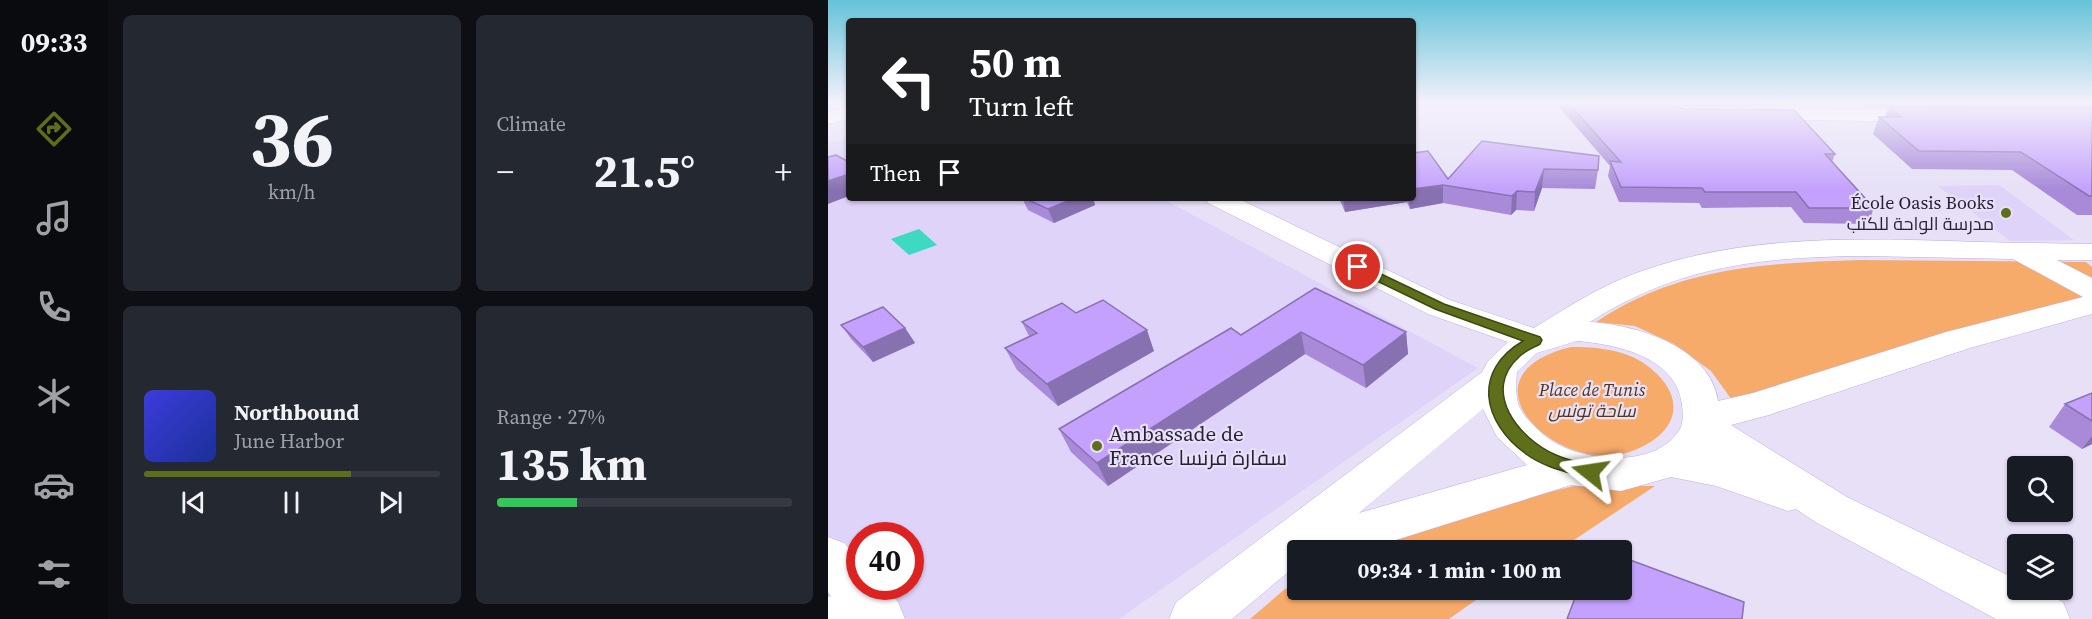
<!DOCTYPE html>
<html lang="en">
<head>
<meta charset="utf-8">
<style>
  :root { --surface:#171b24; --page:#242831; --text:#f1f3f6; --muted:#9ea1a6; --line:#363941; --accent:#5e6f1b }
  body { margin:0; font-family:"Source Serif 4",Cairo,serif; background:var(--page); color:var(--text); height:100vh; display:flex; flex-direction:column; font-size:22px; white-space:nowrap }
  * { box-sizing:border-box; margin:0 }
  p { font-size:20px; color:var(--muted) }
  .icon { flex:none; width:33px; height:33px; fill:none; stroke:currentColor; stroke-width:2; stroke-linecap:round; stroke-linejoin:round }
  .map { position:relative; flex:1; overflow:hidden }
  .panel { display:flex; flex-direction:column; gap:15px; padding:15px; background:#0d0f14; width:720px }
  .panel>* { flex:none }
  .banner { position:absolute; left:18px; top:18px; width:570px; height:183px; border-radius:6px; box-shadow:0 2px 4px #0004; background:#202124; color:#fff; overflow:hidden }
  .fabs { position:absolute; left:1179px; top:456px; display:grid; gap:12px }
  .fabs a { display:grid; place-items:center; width:66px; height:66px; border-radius:6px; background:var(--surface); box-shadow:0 2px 4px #0004; font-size:30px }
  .speed { position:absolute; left:18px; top:522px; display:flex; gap:12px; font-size:30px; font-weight:700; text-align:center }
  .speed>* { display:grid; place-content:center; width:78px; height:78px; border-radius:50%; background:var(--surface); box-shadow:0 2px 4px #0004; line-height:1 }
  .speed .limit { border:9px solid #d22; background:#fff; color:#111 }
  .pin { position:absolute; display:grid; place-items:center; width:51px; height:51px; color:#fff; margin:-26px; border:3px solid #fff; border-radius:50%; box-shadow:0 2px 6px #0007 }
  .me { position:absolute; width:66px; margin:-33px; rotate:285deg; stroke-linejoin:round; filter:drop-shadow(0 0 4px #0008) }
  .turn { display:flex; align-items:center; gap:21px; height:126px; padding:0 24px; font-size:27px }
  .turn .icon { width:78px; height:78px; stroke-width:2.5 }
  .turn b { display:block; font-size:42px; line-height:51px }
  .then { display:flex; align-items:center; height:57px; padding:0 24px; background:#0003; gap:12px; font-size:22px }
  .big { font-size:45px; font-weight:700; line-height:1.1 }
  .panel .tile { flex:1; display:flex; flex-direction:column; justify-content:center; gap:9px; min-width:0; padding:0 21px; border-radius:9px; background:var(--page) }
  .panel .dial { align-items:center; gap:0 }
  .dial b { font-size:78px; line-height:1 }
  .song { display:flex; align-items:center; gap:18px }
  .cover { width:72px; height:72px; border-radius:9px; background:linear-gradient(135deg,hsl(240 70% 55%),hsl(230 70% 35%)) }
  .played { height:6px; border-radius:3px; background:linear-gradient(90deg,var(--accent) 70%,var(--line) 70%) }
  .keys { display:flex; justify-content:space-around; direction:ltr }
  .heat { display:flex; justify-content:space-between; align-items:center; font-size:33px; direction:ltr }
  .charge { height:9px; border-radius:4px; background:linear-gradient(90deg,#34c759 27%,var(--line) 0) }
  .panel .tiles { flex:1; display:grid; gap:15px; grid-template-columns:repeat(2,1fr) }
  .trip { position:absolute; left:459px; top:540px; width:345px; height:60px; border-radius:6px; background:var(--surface); box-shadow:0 2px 4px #0004; font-weight:700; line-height:60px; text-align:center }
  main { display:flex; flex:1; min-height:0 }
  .tab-bar { display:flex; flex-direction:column; width:108px; justify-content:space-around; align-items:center; background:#090b0e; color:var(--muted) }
  .tab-bar .icon { width:42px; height:42px }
  .tab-bar .selected { color:var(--accent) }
  .tab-bar b { font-size:27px; color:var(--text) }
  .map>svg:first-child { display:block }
</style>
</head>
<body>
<main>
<nav class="tab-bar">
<b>09:33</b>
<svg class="icon selected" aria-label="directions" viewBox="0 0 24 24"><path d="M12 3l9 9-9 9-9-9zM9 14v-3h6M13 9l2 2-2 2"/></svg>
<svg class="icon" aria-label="music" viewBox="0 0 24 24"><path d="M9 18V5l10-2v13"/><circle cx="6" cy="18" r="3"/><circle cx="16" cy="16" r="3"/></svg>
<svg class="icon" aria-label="phone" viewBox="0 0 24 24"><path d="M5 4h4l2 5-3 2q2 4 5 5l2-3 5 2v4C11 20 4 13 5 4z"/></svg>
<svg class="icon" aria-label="climate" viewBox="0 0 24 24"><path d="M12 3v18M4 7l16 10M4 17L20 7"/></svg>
<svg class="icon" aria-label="car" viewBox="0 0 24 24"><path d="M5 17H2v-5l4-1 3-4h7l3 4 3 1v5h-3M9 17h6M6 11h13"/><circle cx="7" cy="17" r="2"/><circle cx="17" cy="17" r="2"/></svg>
<svg class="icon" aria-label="filters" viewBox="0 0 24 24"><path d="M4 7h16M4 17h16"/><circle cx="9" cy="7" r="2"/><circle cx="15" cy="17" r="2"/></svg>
</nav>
<section class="panel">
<div class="tiles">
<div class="tile dial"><b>36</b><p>km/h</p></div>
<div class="tile"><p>Climate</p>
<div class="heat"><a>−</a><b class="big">21.5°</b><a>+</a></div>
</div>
<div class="tile">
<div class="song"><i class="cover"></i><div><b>Northbound</b><p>June Harbor</p></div></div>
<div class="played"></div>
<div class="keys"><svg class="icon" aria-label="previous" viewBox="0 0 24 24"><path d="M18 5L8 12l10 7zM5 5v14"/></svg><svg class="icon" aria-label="pause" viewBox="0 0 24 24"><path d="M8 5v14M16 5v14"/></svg><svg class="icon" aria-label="next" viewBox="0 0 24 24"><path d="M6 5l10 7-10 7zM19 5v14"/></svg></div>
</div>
<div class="tile"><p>Range · 27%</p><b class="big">135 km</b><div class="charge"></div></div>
</div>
</section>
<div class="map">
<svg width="1264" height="619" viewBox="0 0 1264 619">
  <rect width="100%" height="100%" fill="#e7e0f7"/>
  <g fill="#dfd3f9" fill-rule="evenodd">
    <path d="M21,139v59h312l317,170 -359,251h-291v-476zM32,536h50v50h-50z"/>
    <polygon points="1171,185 1246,240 1182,241 1110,186"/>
  </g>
  <g fill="#f7ab6a">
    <path d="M1032,260l226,2 6,5v28l-355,112 -26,-36 -37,-27 -39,-18 -39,-4c82,-55 169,-59 264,-62z"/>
    <path d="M743,347c24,0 50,2 71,15 44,29 42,68 -7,88 -74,31 -184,-74 -64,-103z"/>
    <polygon points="746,486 827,486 731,550 536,550 585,526"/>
    <polygon points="469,583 470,590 662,590 621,619 422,619 457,589"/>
  </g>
  <polygon fill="#3ed9c2" points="91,229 109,245 81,255 63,239"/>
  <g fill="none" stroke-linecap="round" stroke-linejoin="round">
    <g stroke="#c0ace4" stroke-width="1">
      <g id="minor">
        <polygon points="21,107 21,119 0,124 0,112"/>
        <polygon points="929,109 1098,110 1105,112 1108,116 1105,120 1098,122 922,119 919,115 922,111"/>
        <path d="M377,198h32l213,102 84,28c34,-21 69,-44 108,-57 99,-35 206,-33 309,-30 47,2 94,2 141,3v16h-35l35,18v36l-122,34 -201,67 -38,10 116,72 171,83v10h19l26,12 7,17h-74l-179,-96 -21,-14 -8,2 -72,-25 -45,-9 -50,14 -50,-6 -207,65h-66v14l-66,55h-63l7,-17 306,-230 6,-11 20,-19 -80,-28 -220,-111zM1038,256l147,3 70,38 -137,35 -193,61 -35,8c-8,-55 -82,-76 -128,-79 89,-57 172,-65 276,-66zM749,341c39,3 100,16 105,64 1,9 2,19 -4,27 -26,38 -102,30 -134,3 -25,-23 -30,-28 -27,-63l20,-19zM655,409l14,28 30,28 -168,48z"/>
        <polygon points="0,537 16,543 32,559 32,586 56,586 70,602 77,619 0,619 0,597 3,596 0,592"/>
      </g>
    </g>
    <use href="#minor" fill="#fff" fill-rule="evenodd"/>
  </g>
  <g fill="#a88ad9">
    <polygon points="731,103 834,103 1007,154 1004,162 1046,208 1040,224 976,223 963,207 874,208 871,203 791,202 780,176 782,166 731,107"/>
    <polygon points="850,103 950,103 949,106 855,106"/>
    <polygon points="1032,103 1264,103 1264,215 1249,215 1184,170 1084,169 1045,134 1051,117 1057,117 1060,107 1036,107"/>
    <polygon points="654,141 770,170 767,189 714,188 706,211 688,210 683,215 615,203 582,209 579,202 517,212 511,198 585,198 620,179"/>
    <polygon points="194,198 265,198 267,205 226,223 200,210"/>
    <polygon points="487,288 578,332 580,354 538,388 477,354 280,486 243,452 231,429 413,335"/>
    <polygon points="194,322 326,351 230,406 189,370 177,348 201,336"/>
    <polygon points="13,325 77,328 87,343 45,362 24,340"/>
    <polygon points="1264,393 1264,444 1254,449 1221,427 1237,404"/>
  </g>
  <g fill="#8871b0">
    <polygon points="716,169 714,188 706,211 707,192"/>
    <polygon points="21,174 21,196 0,204 0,181"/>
    <polygon points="615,185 615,203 582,209 581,198 585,198 585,189"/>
    <polygon points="689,191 688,210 683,215 684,196"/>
    <polygon points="247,198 265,198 267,205 226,223 220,209"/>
    <polygon points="515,198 578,198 579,202 517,212"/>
    <polygon points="77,328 87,343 45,362 35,347"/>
    <polygon points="319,330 326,351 230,406 219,384"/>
    <polygon points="473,332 477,354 280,486 269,463"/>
    <polygon points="578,332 580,354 538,388 535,365"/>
    <polygon points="1264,436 1264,444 1254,449"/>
  </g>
  <g fill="#c3a1fc" stroke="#8871b0" stroke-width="1.5">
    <polygon points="740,103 834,103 857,109 966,110 1007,154 997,154 1046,208 981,208 968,192 877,192 874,188 793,187 782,161 793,162"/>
    <polygon points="1060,107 1264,108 1264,196 1261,196 1193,152 1091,151 1051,117 1073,117"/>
    <polygon points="654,141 771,156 770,170 716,169 707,192 689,191 684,196 615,185 585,189 585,153 600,151 620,179"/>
    <polygon points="8,155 21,162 21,174 0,181 0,157"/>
    <polygon points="196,198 247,198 220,209"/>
    <polygon points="487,288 578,332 535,365 473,332 269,463 231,429 403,328 413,335"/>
    <polygon points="275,300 319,330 219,384 177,348 209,333 194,322 234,303 248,313"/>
    <polygon points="55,307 77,328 35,347 13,325"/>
    <polygon points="1264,393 1264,421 1237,404"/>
    <polygon points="765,546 777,550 763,550"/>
    <polygon points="794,557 916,602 914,619 739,619 750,590 794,590"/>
  </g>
  <linearGradient id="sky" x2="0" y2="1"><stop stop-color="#64c3d9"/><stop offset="0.54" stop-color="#f4f1fb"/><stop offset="1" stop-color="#f4f1fb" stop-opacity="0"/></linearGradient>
  <rect width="1264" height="190" fill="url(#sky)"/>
  <path fill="#5e6f1b" stroke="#3d4812" stroke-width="1.5" d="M530,263l86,41 96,33 2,3 -2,4c-7,4 -15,7 -20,12 -40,35 -1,83 36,99 13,6 27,8 41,12l2,5 -2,5 -7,2c-22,-7 -45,-11 -64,-25 -44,-32 -54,-83 -3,-113l-88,-32 -81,-39 -2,-3z"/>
  <g fill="#5e6f1b" stroke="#e7e0f7" stroke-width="2">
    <circle cx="1178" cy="213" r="6"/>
    <circle cx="269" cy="446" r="6"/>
  </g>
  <g text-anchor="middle" stroke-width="4.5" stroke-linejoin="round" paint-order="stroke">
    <g font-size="18" fill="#271f34" stroke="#e7e0f7" text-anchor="end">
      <text x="1166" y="209">École Oasis Books<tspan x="1166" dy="21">مدرسة الواحة للكتب</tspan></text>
    </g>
    <g font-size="18" font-style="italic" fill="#553416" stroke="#e7e0f7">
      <text x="764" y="396">Place de Tunis<tspan x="764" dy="21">ساحة تونس</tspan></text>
    </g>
    <g font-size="21" fill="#271f34" stroke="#e7e0f7" text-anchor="start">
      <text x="281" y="441">Ambassade de<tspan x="281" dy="24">France سفارة فرنسا</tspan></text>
    </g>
  </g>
</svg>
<div class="fabs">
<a><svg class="icon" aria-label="search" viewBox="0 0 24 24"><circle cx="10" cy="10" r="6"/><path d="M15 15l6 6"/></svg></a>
<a><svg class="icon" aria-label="layers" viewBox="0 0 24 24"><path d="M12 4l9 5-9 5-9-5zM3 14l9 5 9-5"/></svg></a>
</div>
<div class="speed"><div class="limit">40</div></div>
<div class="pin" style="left:530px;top:267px;background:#d93025"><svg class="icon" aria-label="arrive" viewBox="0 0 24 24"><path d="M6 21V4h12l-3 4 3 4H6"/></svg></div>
<svg class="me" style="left:762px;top:472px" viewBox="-20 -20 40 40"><path d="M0-17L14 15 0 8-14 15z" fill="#5e6f1b" stroke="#fff" stroke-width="4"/></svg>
<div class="trip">09:34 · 1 min · 100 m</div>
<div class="banner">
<div class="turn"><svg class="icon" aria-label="left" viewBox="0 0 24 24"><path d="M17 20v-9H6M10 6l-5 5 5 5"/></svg><div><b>50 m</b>Turn left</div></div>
<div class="then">Then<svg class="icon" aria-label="arrive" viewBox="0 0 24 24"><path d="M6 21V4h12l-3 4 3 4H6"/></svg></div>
</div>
</div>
</main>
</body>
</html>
